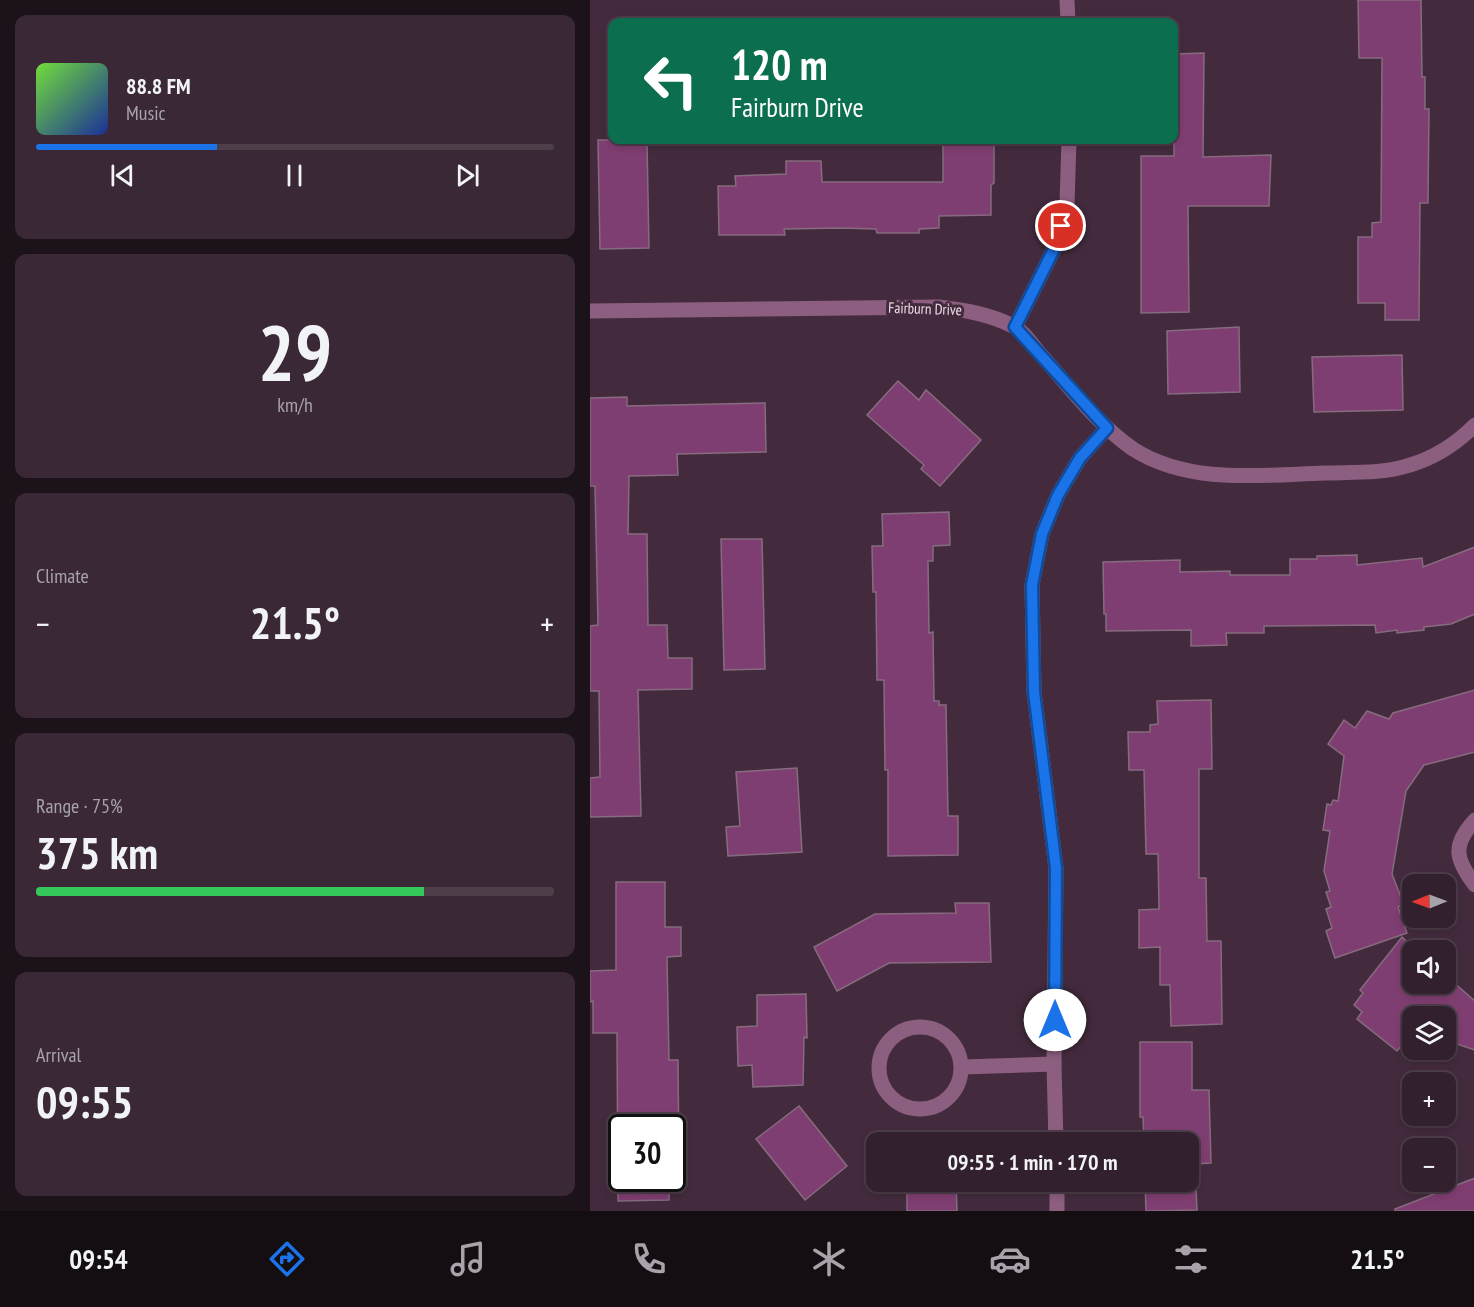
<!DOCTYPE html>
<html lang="en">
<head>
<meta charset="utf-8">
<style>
  :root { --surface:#32202e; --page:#3a2836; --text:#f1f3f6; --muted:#a8a3aa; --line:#4d3e4a; --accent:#1a73e8 }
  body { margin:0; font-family:"PT Sans Narrow",sans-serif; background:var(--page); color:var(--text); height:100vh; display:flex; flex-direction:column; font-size:22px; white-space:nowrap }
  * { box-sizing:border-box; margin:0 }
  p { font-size:20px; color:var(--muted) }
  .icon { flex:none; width:33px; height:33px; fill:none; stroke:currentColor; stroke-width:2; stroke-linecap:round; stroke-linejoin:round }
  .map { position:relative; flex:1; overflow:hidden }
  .drawer { display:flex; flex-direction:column; gap:15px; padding:15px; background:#1c1219; width:590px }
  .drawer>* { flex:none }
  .top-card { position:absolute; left:18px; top:18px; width:570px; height:126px; border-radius:12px; box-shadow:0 3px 9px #0003,0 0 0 2px var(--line); background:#0b6e4f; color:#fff; overflow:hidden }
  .needle { width:39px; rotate:269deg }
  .fabs { position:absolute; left:812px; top:874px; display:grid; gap:12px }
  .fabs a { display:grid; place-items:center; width:54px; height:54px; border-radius:12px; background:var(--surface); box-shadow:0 3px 9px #0003,0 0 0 2px var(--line); font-size:30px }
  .speed { position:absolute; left:18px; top:1114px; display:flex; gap:12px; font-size:30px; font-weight:700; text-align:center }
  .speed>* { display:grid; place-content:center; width:78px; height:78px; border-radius:50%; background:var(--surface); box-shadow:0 3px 9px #0003,0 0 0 2px var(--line); line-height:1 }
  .speed .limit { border:3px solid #111; border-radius:9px; background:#fff; color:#111 }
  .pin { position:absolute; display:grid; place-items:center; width:51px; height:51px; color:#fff; margin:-26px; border:3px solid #fff; border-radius:50%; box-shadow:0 2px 6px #0007 }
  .me { position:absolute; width:66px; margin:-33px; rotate:0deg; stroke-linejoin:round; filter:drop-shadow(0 0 4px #0008) }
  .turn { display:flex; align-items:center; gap:21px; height:126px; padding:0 24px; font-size:27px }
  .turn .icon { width:78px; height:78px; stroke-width:2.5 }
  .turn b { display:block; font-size:42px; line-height:51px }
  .big { font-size:45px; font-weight:700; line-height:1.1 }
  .drawer .widget { flex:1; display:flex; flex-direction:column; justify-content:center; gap:9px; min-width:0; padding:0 21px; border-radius:12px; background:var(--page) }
  .drawer .dial { align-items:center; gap:0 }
  .dial b { font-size:78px; line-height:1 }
  .song { display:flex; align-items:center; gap:18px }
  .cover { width:72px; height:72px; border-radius:9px; background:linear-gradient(135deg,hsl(100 70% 55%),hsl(230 70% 35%)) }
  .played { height:6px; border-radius:3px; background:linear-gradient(90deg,var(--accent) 35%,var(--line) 35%) }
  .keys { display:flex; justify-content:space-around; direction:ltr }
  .heat { display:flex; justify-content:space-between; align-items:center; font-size:33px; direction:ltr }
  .charge { height:9px; border-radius:4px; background:linear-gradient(90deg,#34c759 75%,var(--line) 0) }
  .trip { position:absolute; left:276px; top:1132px; width:333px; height:60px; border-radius:12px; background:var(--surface); box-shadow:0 3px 9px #0003,0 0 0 2px var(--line); font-weight:700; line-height:60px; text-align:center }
  .dock { display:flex; height:96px; justify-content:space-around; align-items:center; background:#140d12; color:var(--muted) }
  .dock .icon { width:42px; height:42px }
  .dock .active { color:var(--accent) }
  .dock b { font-size:27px; color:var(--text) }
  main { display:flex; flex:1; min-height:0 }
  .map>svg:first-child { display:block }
</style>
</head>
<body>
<main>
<section class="drawer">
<div class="widget">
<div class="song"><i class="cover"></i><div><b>88.8 FM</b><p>Music</p></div></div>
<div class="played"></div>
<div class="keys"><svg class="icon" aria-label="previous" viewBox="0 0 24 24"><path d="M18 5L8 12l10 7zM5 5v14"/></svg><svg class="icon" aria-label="pause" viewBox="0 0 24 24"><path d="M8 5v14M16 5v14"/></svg><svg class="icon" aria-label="next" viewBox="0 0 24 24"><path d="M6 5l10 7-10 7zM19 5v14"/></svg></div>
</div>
<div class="widget dial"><b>29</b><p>km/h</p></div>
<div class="widget"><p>Climate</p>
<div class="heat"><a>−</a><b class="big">21.5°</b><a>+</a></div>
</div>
<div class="widget"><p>Range · 75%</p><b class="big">375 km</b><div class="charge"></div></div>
<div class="widget"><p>Arrival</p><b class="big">09:55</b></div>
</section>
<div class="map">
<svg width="885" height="1211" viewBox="0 0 885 1211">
  <rect width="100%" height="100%" fill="#432b3d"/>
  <g fill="#7f3e71" stroke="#876b7f" stroke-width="1.5">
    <polygon points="768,0 831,0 832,77 835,77 835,109 839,109 838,203 830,203 829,320 795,320 795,303 768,303 768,237 782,237 782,223 791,222 792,58 769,58"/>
    <polygon points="614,53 613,157 681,155 679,206 598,206 599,312 551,313 551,156 584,156 584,54"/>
    <polygon points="8,140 37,140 37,144 57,142 59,248 10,249"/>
    <polygon points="353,140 404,140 404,183 401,185 401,215 349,216 349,228 329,229 329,233 287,233 286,229 251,228 194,229 195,235 129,235 128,186 146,186 145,176 196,174 196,161 231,161 232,182 353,182"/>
    <polygon points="649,327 650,392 578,394 577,331"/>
    <polygon points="812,355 813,410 724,412 722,357"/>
    <polygon points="308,381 329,400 336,390 391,440 350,486 331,469 334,465 277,415"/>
    <polygon points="37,397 37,406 175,403 176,452 87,454 88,475 39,476 38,534 57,534 58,625 77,625 78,658 102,658 102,689 48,690 51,816 0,817 0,778 10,777 9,691 0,691 0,626 8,625 5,486 0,486 0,398"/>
    <polygon points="359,512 360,545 343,546 343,561 338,561 339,633 343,632 344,701 349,701 349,705 356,705 358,816 368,816 368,855 298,856 298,770 295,770 294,680 287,680 286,592 283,592 282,546 293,546 292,514"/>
    <polygon points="131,539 172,539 175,669 134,670"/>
    <polygon points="885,547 885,614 861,624 834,627 834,630 807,633 807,630 786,633 785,625 674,626 674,633 636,633 637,645 601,646 601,630 516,631 516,614 514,614 513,562 590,560 590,572 640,571 640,575 700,575 700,559 727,559 727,556 767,555 767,565 832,558 833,567"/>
    <polygon points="885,690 885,752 834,765 816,791 802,874 814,905 808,907 817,933 745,958 736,931 742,928 736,909 741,907 736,892 740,891 734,871 740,831 733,830 737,804 741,805 743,800 748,801 754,756 738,744 754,720 765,728 777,711 799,719 803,713"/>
    <polygon points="621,700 622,769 609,769 609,878 616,878 617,941 631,941 632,1024 581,1026 580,985 570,985 570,947 549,948 549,910 569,909 568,854 556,854 554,770 539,770 538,732 560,732 560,725 568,724 567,701"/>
    <polygon points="207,768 212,852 138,856 136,827 150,826 146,772"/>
    <polygon points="26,882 75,882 75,927 91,927 91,956 77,957 79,1060 88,1060 89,1162 82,1162 82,1128 32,1128 32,1179 79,1179 79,1200 28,1201 27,1033 3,1033 3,1001 0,1002 0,971 26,970"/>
    <polygon points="365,903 399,903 401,962 299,963 247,991 224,947 285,914 366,913"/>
    <polygon points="812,937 827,951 822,951 822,984 855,984 855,975 885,1001 885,1050 855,1040 855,1017 822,1017 822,1033 807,1051 767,1019 772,1012 764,1005 773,993 770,990"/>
    <polygon points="216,994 217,1038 214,1037 213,1085 163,1087 162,1065 148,1066 147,1027 167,1026 167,995"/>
    <polygon points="550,1042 602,1042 602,1090 619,1090 621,1163 605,1164 607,1210 556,1211 555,1182 598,1182 598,1143 554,1143 553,1117 550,1117"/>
    <polygon points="209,1106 257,1166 215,1200 166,1139"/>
    <polygon points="885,1178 885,1211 805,1211 805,1209"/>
    <polygon points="317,1182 366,1182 367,1211 317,1211"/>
  </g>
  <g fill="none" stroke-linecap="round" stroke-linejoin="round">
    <g stroke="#8c5e80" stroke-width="15">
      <polyline points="477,0 478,22"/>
      <path d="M0,311l349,-4c25,3 50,7 74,19 11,5 20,20 28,29 29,32 56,69 92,94 56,36 129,26 191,24 28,-1 59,1 86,-8 24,-7 47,-22 65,-40"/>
      <polyline points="425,327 464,249 477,204 479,140"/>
      <path d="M885,820c-23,25 -20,39 0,65"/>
      <circle cx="330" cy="1068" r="41"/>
      <polyline points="372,1067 464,1064"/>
      <polyline points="466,1143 464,1064 466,868 444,692 442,585 452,534 468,495 490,458 517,428"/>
      <polyline points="467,1182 467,1211"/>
    </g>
  </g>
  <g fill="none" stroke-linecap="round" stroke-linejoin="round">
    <g stroke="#114b97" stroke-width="15">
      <polyline id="route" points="465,1020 466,868 444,692 442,585 452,534 468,495 490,458 517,428 425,327 464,249 471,226"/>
    </g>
    <use href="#route" stroke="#1a73e8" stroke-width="10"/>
  </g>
  <g text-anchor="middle" stroke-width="6" stroke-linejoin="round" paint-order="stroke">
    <g font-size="15" fill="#eedeea" stroke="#432b3d">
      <text transform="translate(335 309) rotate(2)" y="5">Fairburn Drive</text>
    </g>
  </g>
</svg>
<div class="fabs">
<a><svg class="needle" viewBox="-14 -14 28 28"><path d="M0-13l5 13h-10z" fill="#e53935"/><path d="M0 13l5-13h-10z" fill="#a8a3aa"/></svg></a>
<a><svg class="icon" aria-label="sound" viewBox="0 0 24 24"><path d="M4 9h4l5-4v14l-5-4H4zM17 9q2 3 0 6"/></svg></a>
<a><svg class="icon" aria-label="layers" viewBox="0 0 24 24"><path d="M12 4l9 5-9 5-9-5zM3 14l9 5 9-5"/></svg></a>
<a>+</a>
<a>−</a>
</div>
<div class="speed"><div class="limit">30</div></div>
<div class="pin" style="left:471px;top:226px;background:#d93025"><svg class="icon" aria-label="arrive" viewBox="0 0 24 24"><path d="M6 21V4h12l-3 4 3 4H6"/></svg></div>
<svg class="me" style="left:465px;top:1020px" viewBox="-20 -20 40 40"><circle r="19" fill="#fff"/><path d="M0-13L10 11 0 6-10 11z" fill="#1a73e8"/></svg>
<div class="trip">09:55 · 1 min · 170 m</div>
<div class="top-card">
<div class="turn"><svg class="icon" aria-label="left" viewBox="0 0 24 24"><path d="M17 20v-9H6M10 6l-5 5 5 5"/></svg><div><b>120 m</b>Fairburn Drive</div></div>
</div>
</div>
</main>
<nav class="dock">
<b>09:54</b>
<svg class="icon active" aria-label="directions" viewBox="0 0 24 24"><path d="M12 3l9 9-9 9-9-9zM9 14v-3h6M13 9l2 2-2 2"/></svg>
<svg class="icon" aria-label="music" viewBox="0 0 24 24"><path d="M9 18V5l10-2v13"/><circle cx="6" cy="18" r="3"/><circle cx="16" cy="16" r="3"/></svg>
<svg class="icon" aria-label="phone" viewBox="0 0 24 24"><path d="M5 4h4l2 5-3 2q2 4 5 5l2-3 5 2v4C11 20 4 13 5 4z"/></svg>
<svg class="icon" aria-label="climate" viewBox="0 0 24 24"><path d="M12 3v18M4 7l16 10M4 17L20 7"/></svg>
<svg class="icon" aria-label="car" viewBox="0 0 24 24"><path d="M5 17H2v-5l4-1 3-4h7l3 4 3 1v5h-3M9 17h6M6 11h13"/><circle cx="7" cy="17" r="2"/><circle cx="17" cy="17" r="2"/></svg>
<svg class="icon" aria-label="filters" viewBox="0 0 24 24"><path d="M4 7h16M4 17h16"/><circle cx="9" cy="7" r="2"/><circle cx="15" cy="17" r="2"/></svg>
<b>21.5°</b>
</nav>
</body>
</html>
